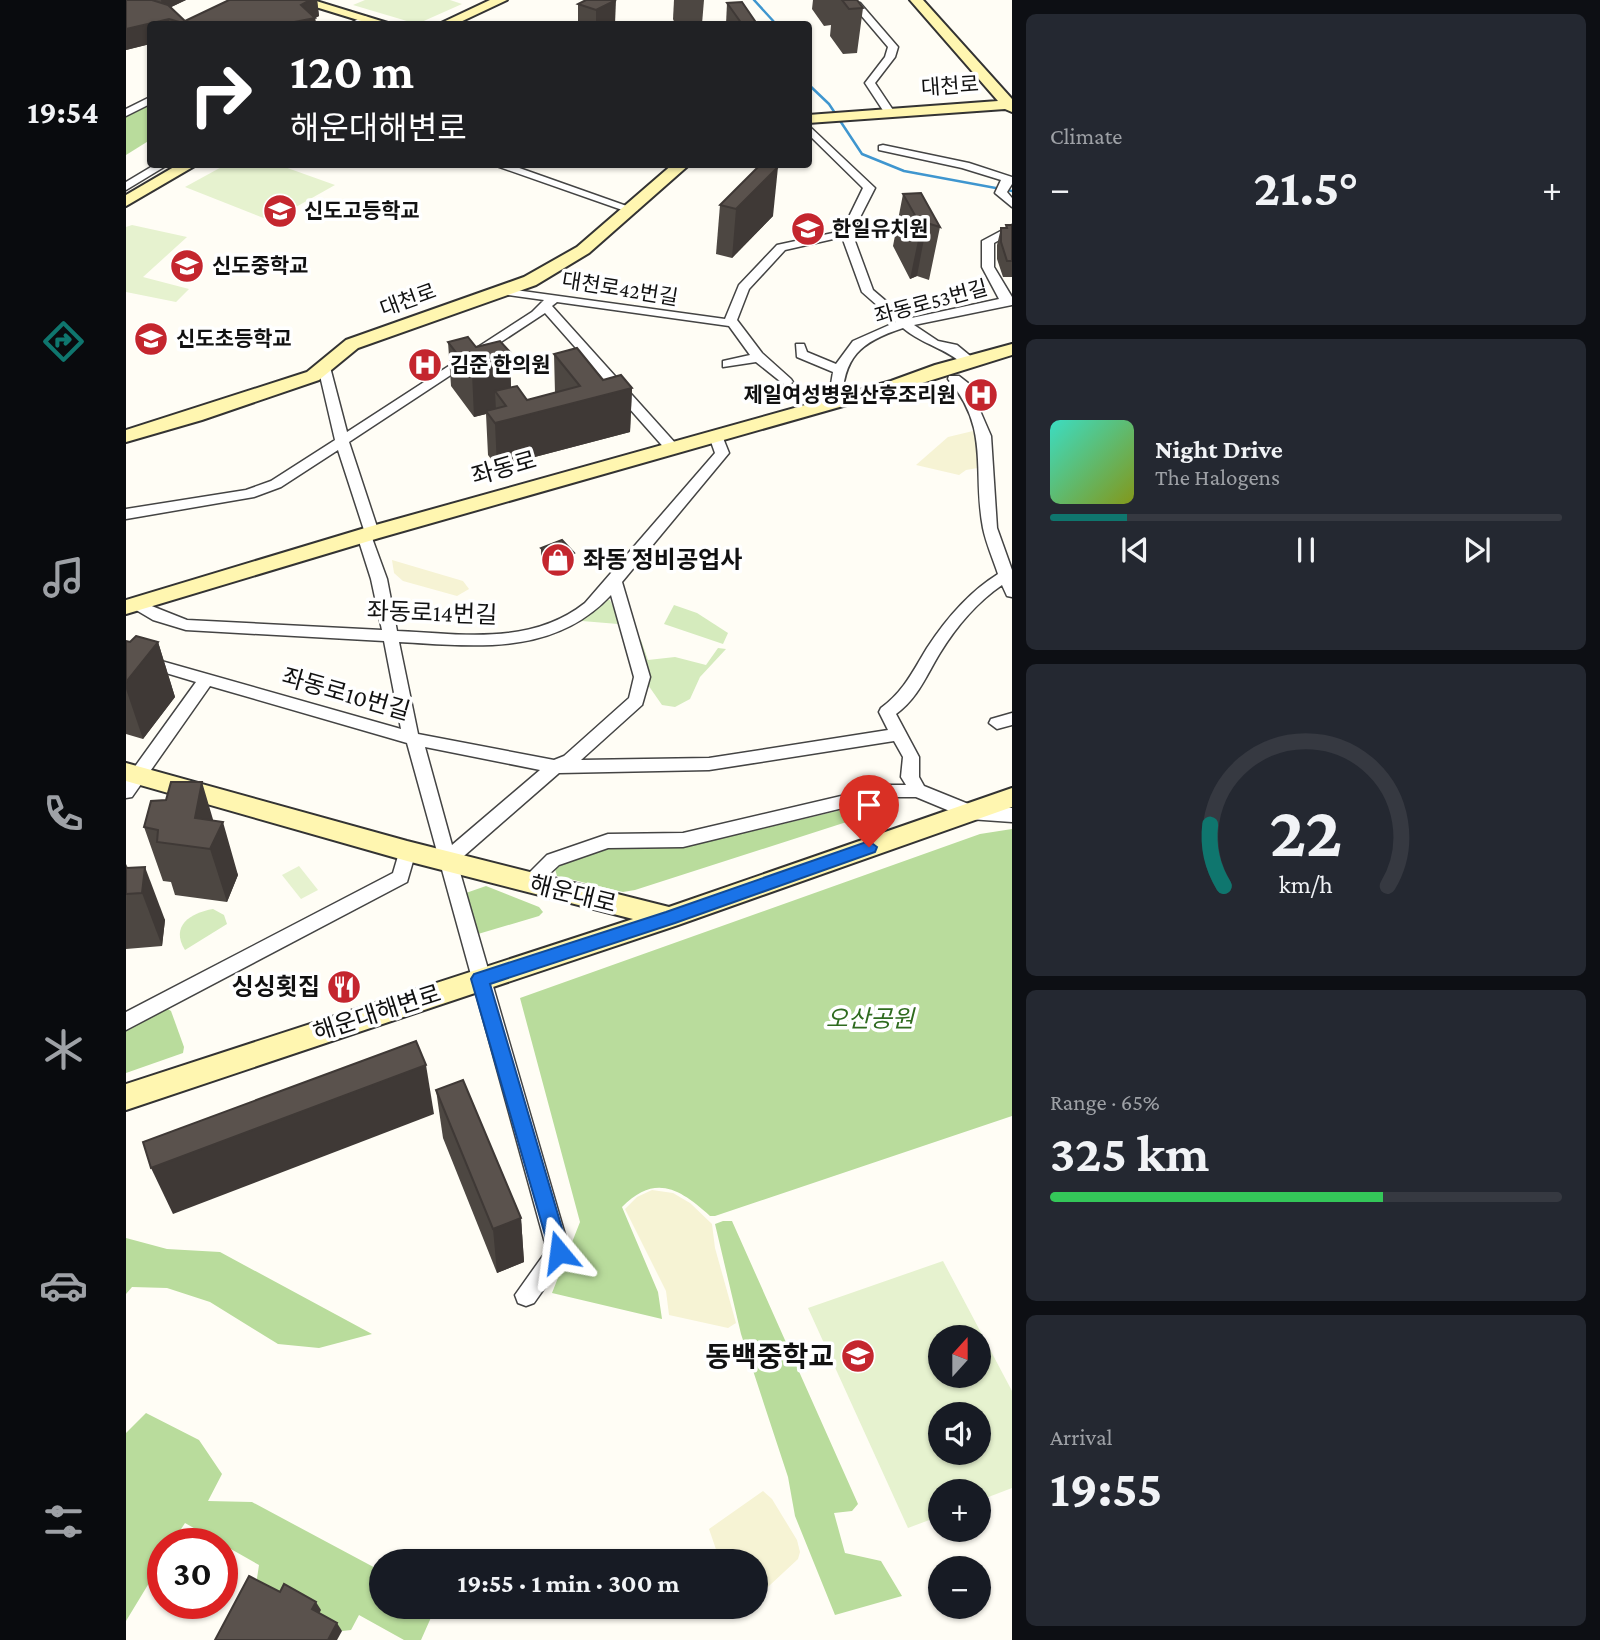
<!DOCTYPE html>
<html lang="en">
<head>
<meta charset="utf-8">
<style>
  :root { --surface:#171b24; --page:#242831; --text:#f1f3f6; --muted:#9ea1a6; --line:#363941; --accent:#0f766e }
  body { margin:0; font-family:"Crimson Pro","Noto Sans KR",serif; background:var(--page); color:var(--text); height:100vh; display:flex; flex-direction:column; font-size:26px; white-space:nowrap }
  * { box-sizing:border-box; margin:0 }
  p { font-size:23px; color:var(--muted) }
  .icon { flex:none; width:38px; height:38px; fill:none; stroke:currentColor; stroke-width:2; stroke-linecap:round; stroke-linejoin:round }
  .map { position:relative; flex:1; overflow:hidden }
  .side { display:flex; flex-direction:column; gap:14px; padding:14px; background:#0d0f14; width:588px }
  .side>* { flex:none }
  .hud { position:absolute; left:21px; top:21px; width:665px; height:147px; border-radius:7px; box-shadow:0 2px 5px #0004; background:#202124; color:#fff; overflow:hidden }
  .needle { width:46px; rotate:21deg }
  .buttons { position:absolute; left:802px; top:1325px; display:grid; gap:14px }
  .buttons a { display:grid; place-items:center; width:63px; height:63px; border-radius:50%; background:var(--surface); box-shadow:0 2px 5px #0004; font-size:35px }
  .speed { position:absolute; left:21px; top:1528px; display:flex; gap:14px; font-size:35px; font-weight:700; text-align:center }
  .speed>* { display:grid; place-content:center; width:91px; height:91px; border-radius:50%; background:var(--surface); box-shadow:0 2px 5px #0004; line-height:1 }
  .speed .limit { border:10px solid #d22; background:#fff; color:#111 }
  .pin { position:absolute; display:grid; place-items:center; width:60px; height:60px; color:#fff; margin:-72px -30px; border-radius:50% 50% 50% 0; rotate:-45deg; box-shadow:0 0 7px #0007 }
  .pin .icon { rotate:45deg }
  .me { position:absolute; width:77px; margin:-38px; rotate:344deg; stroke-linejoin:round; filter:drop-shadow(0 0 5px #0008) }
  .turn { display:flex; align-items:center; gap:24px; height:147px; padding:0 28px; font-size:32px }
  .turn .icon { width:91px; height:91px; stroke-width:2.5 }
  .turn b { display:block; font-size:49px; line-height:60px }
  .big { font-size:52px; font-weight:700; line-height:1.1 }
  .side .tile { flex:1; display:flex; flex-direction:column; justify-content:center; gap:10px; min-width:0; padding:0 24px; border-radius:10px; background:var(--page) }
  .side .dial { align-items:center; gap:0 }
  .dial svg { height:182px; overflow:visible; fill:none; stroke:var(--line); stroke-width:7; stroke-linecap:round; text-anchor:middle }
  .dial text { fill:var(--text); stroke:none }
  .song { display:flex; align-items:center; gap:21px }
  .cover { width:84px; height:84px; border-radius:10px; background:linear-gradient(135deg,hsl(170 70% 55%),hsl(70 70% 35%)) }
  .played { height:7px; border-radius:4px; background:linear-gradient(90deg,var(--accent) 15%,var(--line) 15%) }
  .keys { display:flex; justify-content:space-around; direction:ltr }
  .heat { display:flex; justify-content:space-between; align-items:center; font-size:38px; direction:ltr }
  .charge { height:10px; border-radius:5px; background:linear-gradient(90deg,#34c759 65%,var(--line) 0) }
  .trip { position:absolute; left:243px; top:1549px; width:399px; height:70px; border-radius:35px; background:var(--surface); box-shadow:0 2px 5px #0004; font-weight:700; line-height:70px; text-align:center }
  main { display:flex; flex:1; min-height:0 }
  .dock { display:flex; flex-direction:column; width:126px; justify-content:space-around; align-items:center; background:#090b0e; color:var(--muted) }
  .dock .icon { width:49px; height:49px }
  .dock .selected { color:var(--accent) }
  .dock b { font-size:32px; color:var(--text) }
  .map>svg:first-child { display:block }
</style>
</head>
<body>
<main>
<nav class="dock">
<b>19:54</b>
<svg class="icon selected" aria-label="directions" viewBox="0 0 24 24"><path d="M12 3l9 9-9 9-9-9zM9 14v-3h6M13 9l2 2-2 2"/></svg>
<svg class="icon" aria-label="music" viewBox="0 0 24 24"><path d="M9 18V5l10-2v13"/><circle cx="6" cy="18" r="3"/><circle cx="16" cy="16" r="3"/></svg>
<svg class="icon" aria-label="phone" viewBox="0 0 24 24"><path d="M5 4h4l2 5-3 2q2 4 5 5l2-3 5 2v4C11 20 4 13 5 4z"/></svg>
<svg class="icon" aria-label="climate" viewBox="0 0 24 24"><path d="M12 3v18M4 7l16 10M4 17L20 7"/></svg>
<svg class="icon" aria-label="car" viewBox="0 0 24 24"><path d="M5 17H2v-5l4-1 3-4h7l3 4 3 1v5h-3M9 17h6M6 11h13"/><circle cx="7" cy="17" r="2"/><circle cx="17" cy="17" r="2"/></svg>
<svg class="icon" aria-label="filters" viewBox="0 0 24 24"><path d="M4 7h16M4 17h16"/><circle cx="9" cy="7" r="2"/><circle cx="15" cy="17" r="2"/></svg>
</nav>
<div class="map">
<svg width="886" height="1640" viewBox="0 0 886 1640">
  <rect width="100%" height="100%" fill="#fffdf5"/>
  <g fill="#f6f3d4">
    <polygon points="847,431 853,450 852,468 840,470 833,475 790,465 822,437"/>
    <polygon points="266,560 337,581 343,589 331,596 277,581 268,573"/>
    <polygon points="526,1190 547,1193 564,1203 586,1224 589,1248 610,1323 602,1328 543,1315 540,1291 499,1209 511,1197"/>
    <polygon points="637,1491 646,1499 671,1540 674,1552 672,1559 630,1598 630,1561 594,1561 583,1529"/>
  </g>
  <g fill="#d5ebbd">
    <polygon points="480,600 484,600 494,622 492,624 456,621 456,618"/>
    <polygon points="548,605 571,613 602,633 597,644 538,624"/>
    <polygon points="515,640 522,660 549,657 580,665 592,648 600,649 574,677 564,699 549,707 536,705 520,682 510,641"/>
    <path d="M87,909l11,6 3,9 -42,26c-15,-24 5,-37 28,-41z"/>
  </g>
  <g fill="#b9dc9c">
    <polygon points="24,102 24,140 0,155 0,116"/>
    <polygon points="758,800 765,804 764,808 509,890 497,892 431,876 429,869 443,861 484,847 559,847"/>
    <path d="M886,829v287l-297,100h-5c-31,-28 -55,-42 -88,-9l36,85 4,27 -110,-26 28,-71 -60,-224 460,-164z"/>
    <polygon points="360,886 413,907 417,912 413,916 352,934 346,931 337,894"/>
    <polygon points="40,1008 45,1011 58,1047 57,1053 0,1073 0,1029"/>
    <polygon points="597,1221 606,1221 732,1504 726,1511 708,1513 719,1553 755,1561 776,1596 709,1615 669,1516 662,1477 615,1334 589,1224"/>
    <polygon points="0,1238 41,1249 94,1252 246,1334 193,1348 152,1344 84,1302 41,1288 6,1287 0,1294"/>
    <polygon points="20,1413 73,1440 96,1474 82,1501 126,1502 255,1571 256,1606 297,1607 307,1613 295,1640 278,1640 233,1615 225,1630 216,1631 130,1585 133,1565 59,1523 46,1543 37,1544 37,1560 0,1621 0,1433"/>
  </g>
  <g fill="#e6f2cf" fill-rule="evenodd">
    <polygon points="239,0 324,0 336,4 291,24 227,5"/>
    <polygon points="101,164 153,165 209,185 145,221 59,187"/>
    <polygon points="6,225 61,237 17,277 63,289 50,302 0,292 0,227"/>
    <polygon points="173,866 192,890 175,899 156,875"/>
    <path d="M817,1261l69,130v97l-34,13v-10h-38v25l-32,12 -100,-220zM852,1337v39h-38v-39zM852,1414v38h-38v-38z"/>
  </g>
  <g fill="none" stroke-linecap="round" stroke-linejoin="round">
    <g stroke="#3f96cf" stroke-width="2.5">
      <polyline points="628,0 650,24"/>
      <polyline points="682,84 703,104 736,154 778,171 886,191"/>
    </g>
    <g stroke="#444" stroke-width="3">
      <g id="street">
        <polygon points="711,0 734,3 772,47 769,57 749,83 769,113 768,115 760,115 739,83 759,57 762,47 728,7"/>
        <polygon points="238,16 241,17 241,21 234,24 223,24"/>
        <polygon points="24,97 24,104 0,116 0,109"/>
        <path d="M682,125l67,63 -23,45 21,57 34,29 92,-20 -17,-32v-26l30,-16v8l-18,10v24l18,30v8l-98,20 24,16 19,4 17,14v6h-10c-18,-17 -41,-20 -61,-37 -43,14 -60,29 -61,75l-7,4 -5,-1 -1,-10 4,-24 -36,-15 -1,-13h8l3,8 29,12 17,-23 43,-19 -34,-30 -20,-55 -57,13 -36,39 -12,31 25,33 29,26 2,3 -7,4 -30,-24 -33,5v-6l27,-6 -21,-29 -172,-24 -5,4 125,139v6h-10l-122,-138 -196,129 30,91 -7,5 15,41 10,52c64,3 134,15 188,-28l130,-150 -6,-17 2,-3h10l8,20 -107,129 28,95 -8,28 -61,55 128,-2 179,-28 -9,-18 2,-4c23,-17 32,-37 46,-60 19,-29 42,-56 71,-74 -5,-15 -12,-31 -15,-46 -11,-57 8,-99 -35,-149l1,-3h10l9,7 23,53 6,92 15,42v27l-5,-1 -5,-11c-25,17 -46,42 -62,68 -14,23 -22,45 -44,61l23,43v20l5,9 47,19 41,3v14l-43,-3 -53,-22h-28l-205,50 -75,1 -49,17 -25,23 -6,2 -6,-2 -3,-5 28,-28 61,-21 75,-1 205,-48h18l-5,-8 2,-20 -9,-16 -185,29 -150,3 -102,89 113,390 -36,51 -8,3 -8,-3 -3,-8 32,-45 -140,-507 -197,-57 -78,111 -6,1v-19l70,-97 -70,-21v-10l275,78 -17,-88 -198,-11 -33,-10 -27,-16 8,-5 53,21 195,10 -11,-51 -14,-44 7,-5 -26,-80 -57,37 -27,10 -128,22v-10l120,-19 25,-9 64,-41 -17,-73 1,-3h10l1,3 17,65 185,-120 12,-12 -44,-6v-6l225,31 14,-34 38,-40 65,-14 21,-43 -55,-54zM485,595l23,82 -5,21 -65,58 -10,4 -136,-26 -19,-92c76,4 154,15 212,-47zM299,747l115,23 -88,75z"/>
        <polygon points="757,145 843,163 886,177 886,184 881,192 886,198 886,207 869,193 875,180 836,168 753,150 753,146"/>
        <polygon points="30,164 43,164 0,190 0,182"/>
        <polygon points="365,164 382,164 512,210 502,212"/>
        <polygon points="886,713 886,725 871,729 863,723 865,719"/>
        <polygon points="281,844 287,846 290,851 281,882 0,1030 0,1012 267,873 275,846"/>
      </g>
    </g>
    <g stroke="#333" stroke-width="4">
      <g id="secondary">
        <polygon points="167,0 187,0 265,24 245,24"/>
        <polygon points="364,0 381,0 330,24 313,24"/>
        <polygon points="784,0 797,0 886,99 886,112 879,109 682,123 682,115 872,101"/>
        <polygon points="53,164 72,164 0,206 0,195"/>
        <polygon points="547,164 564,164 463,253 410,285 232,348 193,380 76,420 0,442 0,430 181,372 220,340 398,277 451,247"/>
        <polygon points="886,344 886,355 777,389 253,538 0,614 0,600 239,528 765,381 809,365"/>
        <polygon points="0,763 281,841 543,907 886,788 886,807 552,925 0,1110 0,1084 507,919 281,861 0,781"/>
      </g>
    </g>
    <use href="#street" fill="#fff" fill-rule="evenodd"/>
    <use href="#secondary" fill="#fff6b0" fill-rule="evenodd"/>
  </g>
  <g fill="#4d4742">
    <polygon points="0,0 60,0 45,7 59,21 103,0 191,0 193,16 189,18 190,24 24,24 24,44 0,50"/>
    <polygon points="460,0 489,24 452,24 452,4"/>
    <polygon points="548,0 578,0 576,24 549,24 547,19"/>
    <polygon points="687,0 731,0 737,8 731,53 717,54 704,36 705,25 698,26 686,9"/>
    <polygon points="601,3 631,24 600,24"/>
    <polygon points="777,194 814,227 803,280 791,276 784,279 767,246"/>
    <polygon points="594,205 647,216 606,258 590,254"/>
    <polygon points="880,225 886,225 886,277 877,277 871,259 871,245 875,228 880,228"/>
    <polygon points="322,342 384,352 385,387 401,400 429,393 428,354 477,380 506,388 504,432 371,467 362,455 360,414 348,417 325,386"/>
    <polygon points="415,548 448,553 448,562 429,570 415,557"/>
    <polygon points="0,641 4,642 32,642 49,697 17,739 0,734"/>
    <polygon points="88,820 112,875 101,902 49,895 45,882 37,881 18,827"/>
    <polygon points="0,864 2,868 39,920 36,946 0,949"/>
    <polygon points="310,1090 395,1218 398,1262 371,1273 317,1138"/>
  </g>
  <g fill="#3f3936">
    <polygon points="35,0 60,0 37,11"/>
    <polygon points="184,0 191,0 193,16 189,18 190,24 158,24 175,5"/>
    <polygon points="490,0 489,24 470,24 470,10"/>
    <polygon points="43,19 44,24 24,24 24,44 0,50 0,29"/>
    <polygon points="652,167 647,216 606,258 610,209"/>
    <polygon points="801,223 791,276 784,279 795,226"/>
    <polygon points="384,352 385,396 369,391 370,411 360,411 360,414 348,417 346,373 361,358"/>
    <polygon points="506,388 504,432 371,467 369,423"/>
    <polygon points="448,553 448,562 429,570 429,561"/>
    <polygon points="32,642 49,697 17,739 0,689 0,682"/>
    <polygon points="76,782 91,833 97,822 112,875 101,902 84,849 69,818"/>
    <polygon points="19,867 39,920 36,946 16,893"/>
    <polygon points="300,1065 308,1114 47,1214 25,1168"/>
    <polygon points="395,1218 398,1262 371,1273 367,1229"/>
    <polygon points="190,1602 195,1610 191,1618 186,1609"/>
    <polygon points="211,1623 216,1631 211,1640 202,1640"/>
  </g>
  <g fill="#5a524d" stroke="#3f3936" stroke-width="2">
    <polygon points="0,0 26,0 42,5 59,21 103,0 184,0 175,5 189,18 158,24 60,24 43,19 0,29"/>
    <polygon points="460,0 490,0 470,10 452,4"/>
    <polygon points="716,0 731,0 737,8 723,9"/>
    <polygon points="616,2 631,24 616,24 601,3"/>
    <polygon points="635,164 643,164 652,167 610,209 594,205"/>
    <polygon points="795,193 814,227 801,223 795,226 777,194"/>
    <polygon points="880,225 886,225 886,261 881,261 875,242 875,228 881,228"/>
    <polygon points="342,337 350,347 374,341 384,352 361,358 368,367 346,373 322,342"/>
    <polygon points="451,348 477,380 495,375 506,388 369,423 360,411 380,406 369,391 391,386 401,400 454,386 428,354"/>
    <polygon points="436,540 448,553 429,561 415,548"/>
    <polygon points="10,636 32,642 0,682 0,641 4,642"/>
    <polygon points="45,782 76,782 69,818 97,822 84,849 31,842 32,830 18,827 25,801 40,800"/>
    <polygon points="19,867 16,893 0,894 0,868"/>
    <polygon points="290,1041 300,1065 25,1168 17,1142"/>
    <polygon points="337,1080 395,1218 367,1229 310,1090"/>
    <polygon points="123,1576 154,1592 158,1584 190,1602 186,1609 211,1623 202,1640 89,1640"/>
  </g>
  <polygon fill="#1a73e8" stroke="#114b97" stroke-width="2" points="743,841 751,847 749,852 549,923 364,984 443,1252 440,1259 433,1262 426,1259 345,979 348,974 540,912"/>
  <defs>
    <g id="school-disc" transform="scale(1.75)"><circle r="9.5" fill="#c4262e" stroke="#fff"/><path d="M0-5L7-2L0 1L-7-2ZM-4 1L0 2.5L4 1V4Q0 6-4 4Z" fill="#fff"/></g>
    <g id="hospital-disc" transform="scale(1.75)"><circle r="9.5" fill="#c4262e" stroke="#fff"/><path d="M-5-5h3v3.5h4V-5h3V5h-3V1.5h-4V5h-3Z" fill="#fff"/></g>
    <g id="shop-disc" transform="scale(1.75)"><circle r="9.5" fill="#c4262e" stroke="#fff"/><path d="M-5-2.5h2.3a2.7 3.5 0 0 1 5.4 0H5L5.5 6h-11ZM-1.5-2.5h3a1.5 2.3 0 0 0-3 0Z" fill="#fff"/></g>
    <g id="restaurant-disc" transform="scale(1.75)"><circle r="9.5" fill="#c4262e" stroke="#fff"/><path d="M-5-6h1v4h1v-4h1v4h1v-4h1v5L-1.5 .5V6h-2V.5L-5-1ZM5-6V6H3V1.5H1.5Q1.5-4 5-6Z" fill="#fff"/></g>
  </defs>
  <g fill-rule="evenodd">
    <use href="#school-disc" x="154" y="211"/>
    <use href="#school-disc" x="682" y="229"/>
    <use href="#school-disc" x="61" y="266"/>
    <use href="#school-disc" x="25" y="339"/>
    <use href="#hospital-disc" x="299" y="365"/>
    <use href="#hospital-disc" x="855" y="395"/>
    <use href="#shop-disc" x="432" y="560"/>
    <use href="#restaurant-disc" x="218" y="987"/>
    <use href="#school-disc" x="732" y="1356"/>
  </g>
  <g text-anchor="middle" stroke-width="7" stroke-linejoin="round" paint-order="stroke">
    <g font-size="21" fill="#111" stroke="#fff">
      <text transform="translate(824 86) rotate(-4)" y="7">대천로</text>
      <text transform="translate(494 289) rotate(9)" y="7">대천로42번길</text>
      <text transform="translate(282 300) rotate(-20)" y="7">대천로</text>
      <text transform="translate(805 302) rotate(-15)" y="7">좌동로53번길</text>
    </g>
    <g font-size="21" font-weight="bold" fill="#111" stroke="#fff" text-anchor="start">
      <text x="178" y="218">신도고등학교</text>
      <text x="706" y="236">한일유치원</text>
      <text x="86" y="273">신도중학교</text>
      <text x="50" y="346">신도초등학교</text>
      <text x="324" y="372">김준 한의원</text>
      <text x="830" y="402" text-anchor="end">제일여성병원산후조리원</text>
    </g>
    <g font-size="24" fill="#111" stroke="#fff">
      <text transform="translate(378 468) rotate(-16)" y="8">좌동로</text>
      <text transform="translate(306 613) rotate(2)" y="8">좌동로14번길</text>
      <text transform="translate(220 694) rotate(16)" y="8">좌동로10번길</text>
      <text transform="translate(447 894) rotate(14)" y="8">해운대로</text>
      <text transform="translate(251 1013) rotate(-18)" y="8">해운대해변로</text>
    </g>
    <g font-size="24" font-weight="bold" fill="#111" stroke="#fff" text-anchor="start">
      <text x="457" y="568">좌동 정비공업사</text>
      <text x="194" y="995" text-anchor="end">싱싱횟집</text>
    </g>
    <g font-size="24" font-style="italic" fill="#2f6b1f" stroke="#fff">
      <text x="744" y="1027">오산공원</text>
    </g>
    <g font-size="28" font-weight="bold" fill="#111" stroke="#fff" text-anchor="end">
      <text x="708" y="1366">동백중학교</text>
    </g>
  </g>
</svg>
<div class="buttons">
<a><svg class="needle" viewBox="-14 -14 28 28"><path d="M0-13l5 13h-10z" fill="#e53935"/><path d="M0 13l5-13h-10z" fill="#9ea1a6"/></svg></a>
<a><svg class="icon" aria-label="sound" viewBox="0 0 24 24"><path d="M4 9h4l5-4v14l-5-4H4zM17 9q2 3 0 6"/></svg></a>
<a>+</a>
<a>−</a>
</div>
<div class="speed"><div class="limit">30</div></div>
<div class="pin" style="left:743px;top:847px;background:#d93025"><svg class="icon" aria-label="arrive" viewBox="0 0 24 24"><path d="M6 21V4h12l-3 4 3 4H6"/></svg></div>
<svg class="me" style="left:433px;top:1252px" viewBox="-20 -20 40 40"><path d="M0-17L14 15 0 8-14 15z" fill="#1a73e8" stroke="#fff" stroke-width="4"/></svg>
<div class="trip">19:55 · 1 min · 300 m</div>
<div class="hud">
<div class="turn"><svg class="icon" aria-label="right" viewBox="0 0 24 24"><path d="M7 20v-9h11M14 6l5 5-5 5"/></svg><div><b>120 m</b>해운대해변로</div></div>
</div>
</div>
<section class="side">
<div class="tile"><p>Climate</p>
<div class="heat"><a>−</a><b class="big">21.5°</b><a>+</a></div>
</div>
<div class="tile">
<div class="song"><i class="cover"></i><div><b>Night Drive</b><p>The Halogens</p></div></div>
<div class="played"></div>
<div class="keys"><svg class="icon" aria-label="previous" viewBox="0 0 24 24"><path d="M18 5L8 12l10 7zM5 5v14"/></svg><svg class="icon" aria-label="pause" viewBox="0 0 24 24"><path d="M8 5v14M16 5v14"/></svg><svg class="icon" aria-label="next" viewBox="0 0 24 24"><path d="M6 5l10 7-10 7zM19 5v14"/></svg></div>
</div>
<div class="tile dial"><svg viewBox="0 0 100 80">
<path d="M14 69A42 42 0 1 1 86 69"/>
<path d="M14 69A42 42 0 0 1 8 42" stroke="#0f766e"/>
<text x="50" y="56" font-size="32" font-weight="700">22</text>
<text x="50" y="72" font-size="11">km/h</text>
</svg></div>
<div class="tile"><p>Range · 65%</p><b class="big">325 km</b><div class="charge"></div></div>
<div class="tile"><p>Arrival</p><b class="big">19:55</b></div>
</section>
</main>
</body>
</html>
